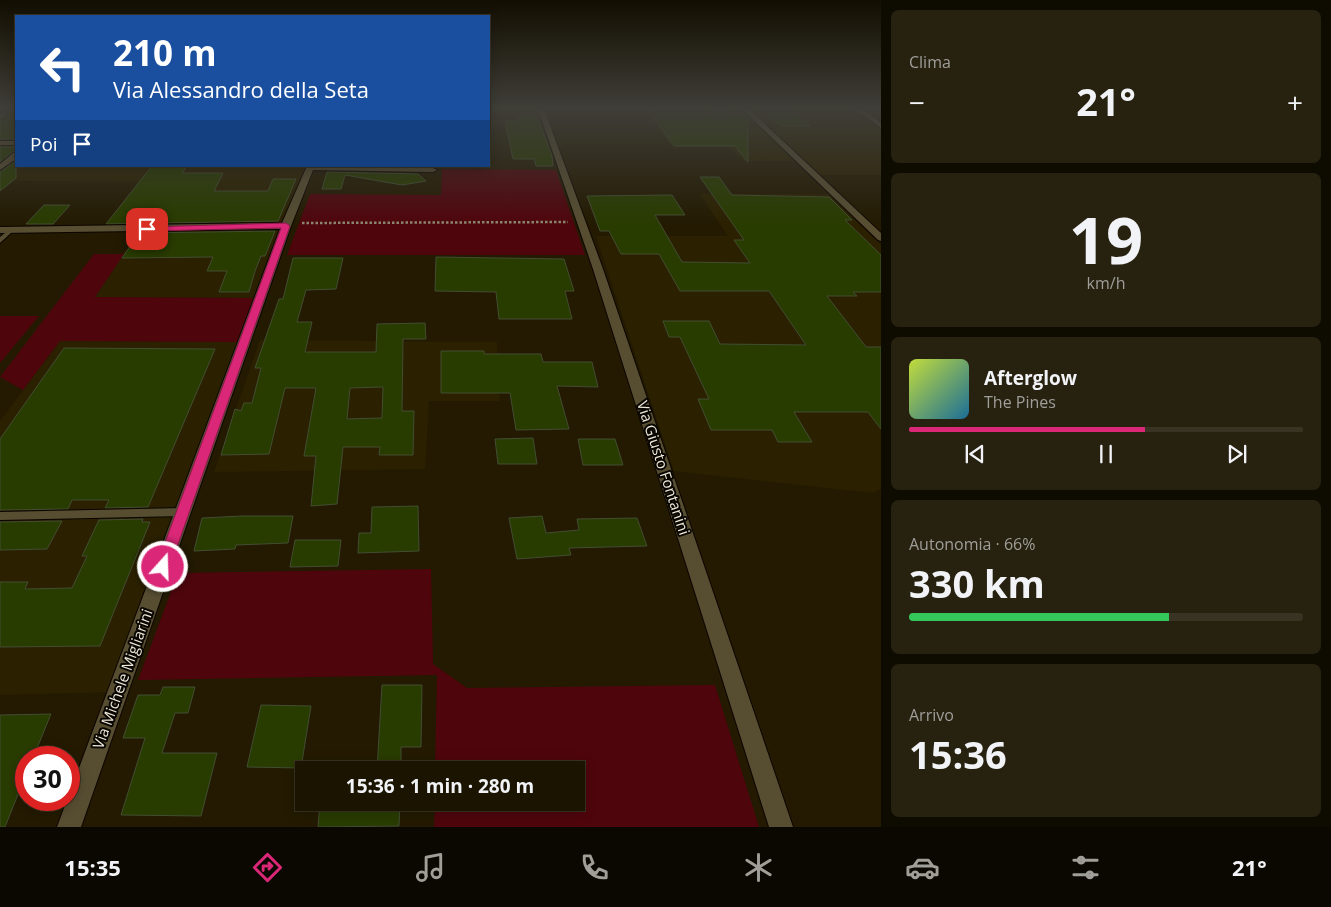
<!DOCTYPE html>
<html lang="it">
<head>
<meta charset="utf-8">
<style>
  :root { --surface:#1a1401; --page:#272110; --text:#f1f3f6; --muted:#9f9e99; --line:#383323; --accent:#db2777 }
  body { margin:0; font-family:"Open Sans",sans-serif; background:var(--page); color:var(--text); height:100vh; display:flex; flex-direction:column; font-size:19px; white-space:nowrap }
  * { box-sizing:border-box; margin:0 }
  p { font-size:16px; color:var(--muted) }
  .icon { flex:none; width:28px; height:28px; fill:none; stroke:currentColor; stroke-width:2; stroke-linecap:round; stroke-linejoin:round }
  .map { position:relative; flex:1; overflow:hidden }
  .side { display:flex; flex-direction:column; gap:10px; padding:10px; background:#0e0b01; width:450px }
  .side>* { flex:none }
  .guide { position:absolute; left:15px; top:15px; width:475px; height:152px; border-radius:0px; box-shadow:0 2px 12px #0003,0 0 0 1px var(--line); background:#1a4fa0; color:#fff; overflow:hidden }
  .speed { position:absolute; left:15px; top:746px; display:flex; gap:10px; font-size:25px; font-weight:700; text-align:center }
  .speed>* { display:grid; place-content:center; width:65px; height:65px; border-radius:50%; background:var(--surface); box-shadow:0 2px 12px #0003,0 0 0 1px var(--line); line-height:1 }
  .speed .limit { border:8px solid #d22; background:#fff; color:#111 }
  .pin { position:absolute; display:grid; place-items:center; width:42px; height:42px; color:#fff; margin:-21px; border-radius:10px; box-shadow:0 2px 8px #0006 }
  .me { position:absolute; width:55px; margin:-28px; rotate:20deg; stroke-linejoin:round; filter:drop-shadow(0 0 4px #0008) }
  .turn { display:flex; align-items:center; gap:18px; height:105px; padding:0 15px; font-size:22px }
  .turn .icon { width:65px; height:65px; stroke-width:2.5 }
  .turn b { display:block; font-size:35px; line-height:42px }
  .then { display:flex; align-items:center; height:48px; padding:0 15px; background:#0003; gap:10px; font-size:19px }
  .big { font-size:38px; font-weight:700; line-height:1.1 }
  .side .widget { flex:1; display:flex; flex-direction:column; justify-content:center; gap:8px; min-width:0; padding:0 18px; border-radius:8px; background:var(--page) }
  .side .dial { align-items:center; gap:0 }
  .dial b { font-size:65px; line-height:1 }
  .song { display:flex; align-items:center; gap:15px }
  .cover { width:60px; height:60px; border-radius:8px; background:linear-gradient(135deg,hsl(70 70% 55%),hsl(200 70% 35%)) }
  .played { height:5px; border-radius:2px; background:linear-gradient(90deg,var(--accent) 60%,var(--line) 60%) }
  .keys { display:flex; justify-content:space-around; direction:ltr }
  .heat { display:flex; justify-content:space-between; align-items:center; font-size:28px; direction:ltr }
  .charge { height:8px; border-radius:4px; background:linear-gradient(90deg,#34c759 66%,var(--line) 0) }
  .trip { position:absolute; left:295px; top:761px; width:290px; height:50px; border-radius:0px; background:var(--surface); box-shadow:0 2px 12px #0003,0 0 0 1px var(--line); font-weight:700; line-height:50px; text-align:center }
  .menu { display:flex; height:80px; justify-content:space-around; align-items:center; background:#0a0800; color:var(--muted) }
  .menu .icon { width:35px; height:35px }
  .menu .on { color:var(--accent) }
  .menu b { font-size:22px; color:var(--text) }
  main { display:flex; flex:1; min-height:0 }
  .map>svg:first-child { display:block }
</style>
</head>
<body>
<main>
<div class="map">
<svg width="881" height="827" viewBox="0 0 881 827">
  <rect width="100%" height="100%" fill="#231a01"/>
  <g fill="#2b2100">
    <polygon points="489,109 538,109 540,115 497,115 498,127 489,127"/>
    <polygon points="546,109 742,109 795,161 743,161 730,148 672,148 646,111 547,111"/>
    <polygon points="749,109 854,109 881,129 881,175 821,175"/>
    <polygon points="16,158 16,166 306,166 281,224 141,227 174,182 0,181 0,171"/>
    <polygon points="700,194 828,194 881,245 881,489 873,493 674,471 596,236 728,236"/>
    <polygon points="280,228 254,298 95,297 139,231"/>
    <polygon points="260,340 497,342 500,401 429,401 425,469 214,472"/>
    <polygon points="60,341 238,342 109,692 0,695 0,421"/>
  </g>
  <g fill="#4f050c">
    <polygon points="442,169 556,170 585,255 287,255 310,194 441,195"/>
    <polygon points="94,254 124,254 95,297 254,298 238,342 60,341 23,390 0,377"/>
    <polygon points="0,316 39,316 0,363"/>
    <polygon points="431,569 433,664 467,688 715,685 759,827 434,827 435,803 576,802 576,770 435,770 437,675 138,680 178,573"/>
  </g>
  <g fill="#293c00" stroke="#424d33" fill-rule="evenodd">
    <polygon points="16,109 16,139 0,139 0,121"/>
    <polygon points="648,109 700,109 704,114 710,114 716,109 723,109 727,114 744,114 748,117 748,162 735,146 674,146"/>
    <polygon points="762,109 790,109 810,126 780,126"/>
    <polygon points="516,116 537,116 552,156 553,166 536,166 534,159 513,159 505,121 517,121"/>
    <polygon points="0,147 16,147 16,151 12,152 0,162"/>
    <polygon points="16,161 16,178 0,191 0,172"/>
    <polygon points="152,166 187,166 182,173 223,173 214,191 268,191 273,179 296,179 278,221 106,224"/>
    <polygon points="327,172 418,174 426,181 402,185 345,175 341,189 322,189"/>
    <polygon points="700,177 719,177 732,195 829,197 852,220 845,220 881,255 881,292 853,292 857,296 827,296 866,347 881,347 881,429 868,412 794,412 812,442 778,442 772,430 711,430 698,399 709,399 680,337 669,337 663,321 709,321 720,344 806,345 769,291 680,291 659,254 621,254 609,231 600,231 587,196 672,195 685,215 655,215 682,262 750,263 734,240 744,240"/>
    <polygon points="44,205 70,205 53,224 26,224"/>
    <polygon points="275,231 265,256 261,256 255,271 249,292 219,292 227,271 207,271 213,257 122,258 139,233"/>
    <polygon points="436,257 564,259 574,291 565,291 572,319 499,319 496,292 435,291"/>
    <path d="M293,258h50l-7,31 -30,1 -9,32h15l-7,30h71l1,-28 48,-1 1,16h-23l-1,72h12l-1,44h-34l1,-8h-37l-6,57 -26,2 5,-50h-12l12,-68h-31l-16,66 -48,1 14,-46 6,2 3,-8h8l9,-35h-6l24,-69h4zM383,387l-1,31 -35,1 3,-31z"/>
    <polygon points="64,348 215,349 148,507 105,508 109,500 72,500 68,509 0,510 0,439"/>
    <polygon points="441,351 484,351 484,354 541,354 543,362 592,362 598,387 557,386 569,429 516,430 510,393 441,393"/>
    <polygon points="533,438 537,464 498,464 495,439"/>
    <polygon points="578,439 615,439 623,465 583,465"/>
    <polygon points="418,506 419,551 358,553 359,533 371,533 372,507"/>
    <polygon points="242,516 293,516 288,543 236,545 235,549 194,551 202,518"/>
    <polygon points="542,516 546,533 579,530 577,519 637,518 647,546 569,548 571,555 517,559 509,518"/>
    <polygon points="143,519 142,522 150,522 100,646 0,647 0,582 28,582 25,589 72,588 87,556 82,556 99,520"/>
    <polygon points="62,521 47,549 0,550 0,522"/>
    <polygon points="295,540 341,540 338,566 290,567"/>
    <polygon points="382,685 422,685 421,747 401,747 401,770 377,770"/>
    <polygon points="163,687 195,687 188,713 175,713 162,753 217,753 201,816 121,815 145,738 123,738 138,695 160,695"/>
    <polygon points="261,705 311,706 301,768 247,767"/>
    <polygon points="51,714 33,758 26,758 26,774 5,827 0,827 0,715"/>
    <polygon points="320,802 400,802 399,826 318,827"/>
  </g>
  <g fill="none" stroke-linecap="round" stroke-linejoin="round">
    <g stroke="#0c0500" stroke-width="2">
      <g id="service">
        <polygon points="11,228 14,230 13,231 0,243 0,237"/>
        <polygon points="183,508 187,509 188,512 187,515 183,516 0,520 0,512"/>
      </g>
    </g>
    <g stroke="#0c0500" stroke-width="2">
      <g id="minor">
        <polygon points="538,109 544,109 603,269 793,827 769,827 593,269"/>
        <polygon points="742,109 749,109 881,233 881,241 878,240"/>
        <polygon points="855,109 863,109 881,123 881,128"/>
        <polygon points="5,112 7,115 0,119 0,114"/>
        <rect x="0" y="141" width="16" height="4"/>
        <polygon points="13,153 16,153 16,159 0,170 0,164"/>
        <polygon points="307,166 433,168 437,170 433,172 313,170 291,226 81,827 57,827 280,229 0,233 0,227 282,223"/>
      </g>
    </g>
    <polyline stroke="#8d8772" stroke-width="2.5" stroke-dasharray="2.5 2" stroke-linecap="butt" points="302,223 568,222"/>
    <use href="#service" fill="#574e32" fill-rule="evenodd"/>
    <use href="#minor" fill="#574e32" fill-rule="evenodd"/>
  </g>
  <linearGradient id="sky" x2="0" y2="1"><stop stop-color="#130e01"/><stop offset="0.48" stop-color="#3f3e38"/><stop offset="1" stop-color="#3f3e38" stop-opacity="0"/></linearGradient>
  <rect width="881" height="225" fill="url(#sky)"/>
  <polygon fill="#db2777" stroke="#8e194d" points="286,223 290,226 170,567 168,571 158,571 156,567 281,228 147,231 143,229 147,227"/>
  <g text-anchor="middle" stroke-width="4" stroke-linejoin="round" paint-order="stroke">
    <g font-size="15" fill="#ede8d8" stroke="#090601">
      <text transform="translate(663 468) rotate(72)" y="5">Via Giusto Fontanini</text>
      <text transform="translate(123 679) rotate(-70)" y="5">Via Michele Migliarini</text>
    </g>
  </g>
</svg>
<div class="speed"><div class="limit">30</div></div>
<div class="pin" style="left:147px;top:229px;background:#d93025"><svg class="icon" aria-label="arrive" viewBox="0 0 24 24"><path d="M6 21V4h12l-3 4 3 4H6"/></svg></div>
<svg class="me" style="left:163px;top:567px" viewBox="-20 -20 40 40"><circle r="17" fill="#db2777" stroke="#fff" stroke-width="3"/><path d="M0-11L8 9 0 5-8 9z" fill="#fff"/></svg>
<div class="trip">15:36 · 1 min · 280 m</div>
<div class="guide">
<div class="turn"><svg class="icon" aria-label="left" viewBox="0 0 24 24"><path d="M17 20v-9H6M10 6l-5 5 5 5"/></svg><div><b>210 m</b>Via Alessandro della Seta</div></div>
<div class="then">Poi<svg class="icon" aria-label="arrive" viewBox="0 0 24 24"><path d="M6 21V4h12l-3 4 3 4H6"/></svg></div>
</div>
</div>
<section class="side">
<div class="widget"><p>Clima</p>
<div class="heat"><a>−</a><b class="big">21°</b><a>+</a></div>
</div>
<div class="widget dial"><b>19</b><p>km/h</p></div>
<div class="widget">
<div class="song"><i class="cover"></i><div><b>Afterglow</b><p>The Pines</p></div></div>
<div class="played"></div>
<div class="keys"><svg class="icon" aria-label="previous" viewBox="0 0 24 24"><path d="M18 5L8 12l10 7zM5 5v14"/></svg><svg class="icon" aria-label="pause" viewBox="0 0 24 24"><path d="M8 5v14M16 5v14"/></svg><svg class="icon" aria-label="next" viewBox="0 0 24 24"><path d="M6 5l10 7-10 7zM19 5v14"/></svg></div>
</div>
<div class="widget"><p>Autonomia · 66%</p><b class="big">330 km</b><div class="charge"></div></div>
<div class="widget"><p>Arrivo</p><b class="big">15:36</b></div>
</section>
</main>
<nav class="menu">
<b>15:35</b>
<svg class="icon on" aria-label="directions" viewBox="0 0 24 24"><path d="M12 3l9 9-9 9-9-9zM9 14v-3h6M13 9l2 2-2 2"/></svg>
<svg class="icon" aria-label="music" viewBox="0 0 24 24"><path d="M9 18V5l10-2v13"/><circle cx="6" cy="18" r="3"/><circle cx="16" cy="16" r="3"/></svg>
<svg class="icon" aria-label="phone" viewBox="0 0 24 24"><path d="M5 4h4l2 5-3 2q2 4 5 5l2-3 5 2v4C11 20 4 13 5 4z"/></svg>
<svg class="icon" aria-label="climate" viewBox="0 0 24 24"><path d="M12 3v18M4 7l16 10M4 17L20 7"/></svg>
<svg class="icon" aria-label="car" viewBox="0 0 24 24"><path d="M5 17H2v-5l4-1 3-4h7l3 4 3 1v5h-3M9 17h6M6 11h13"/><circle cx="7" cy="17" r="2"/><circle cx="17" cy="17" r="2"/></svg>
<svg class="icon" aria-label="filters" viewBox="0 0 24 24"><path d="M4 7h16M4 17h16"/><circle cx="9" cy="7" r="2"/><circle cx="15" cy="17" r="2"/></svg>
<b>21°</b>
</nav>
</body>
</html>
